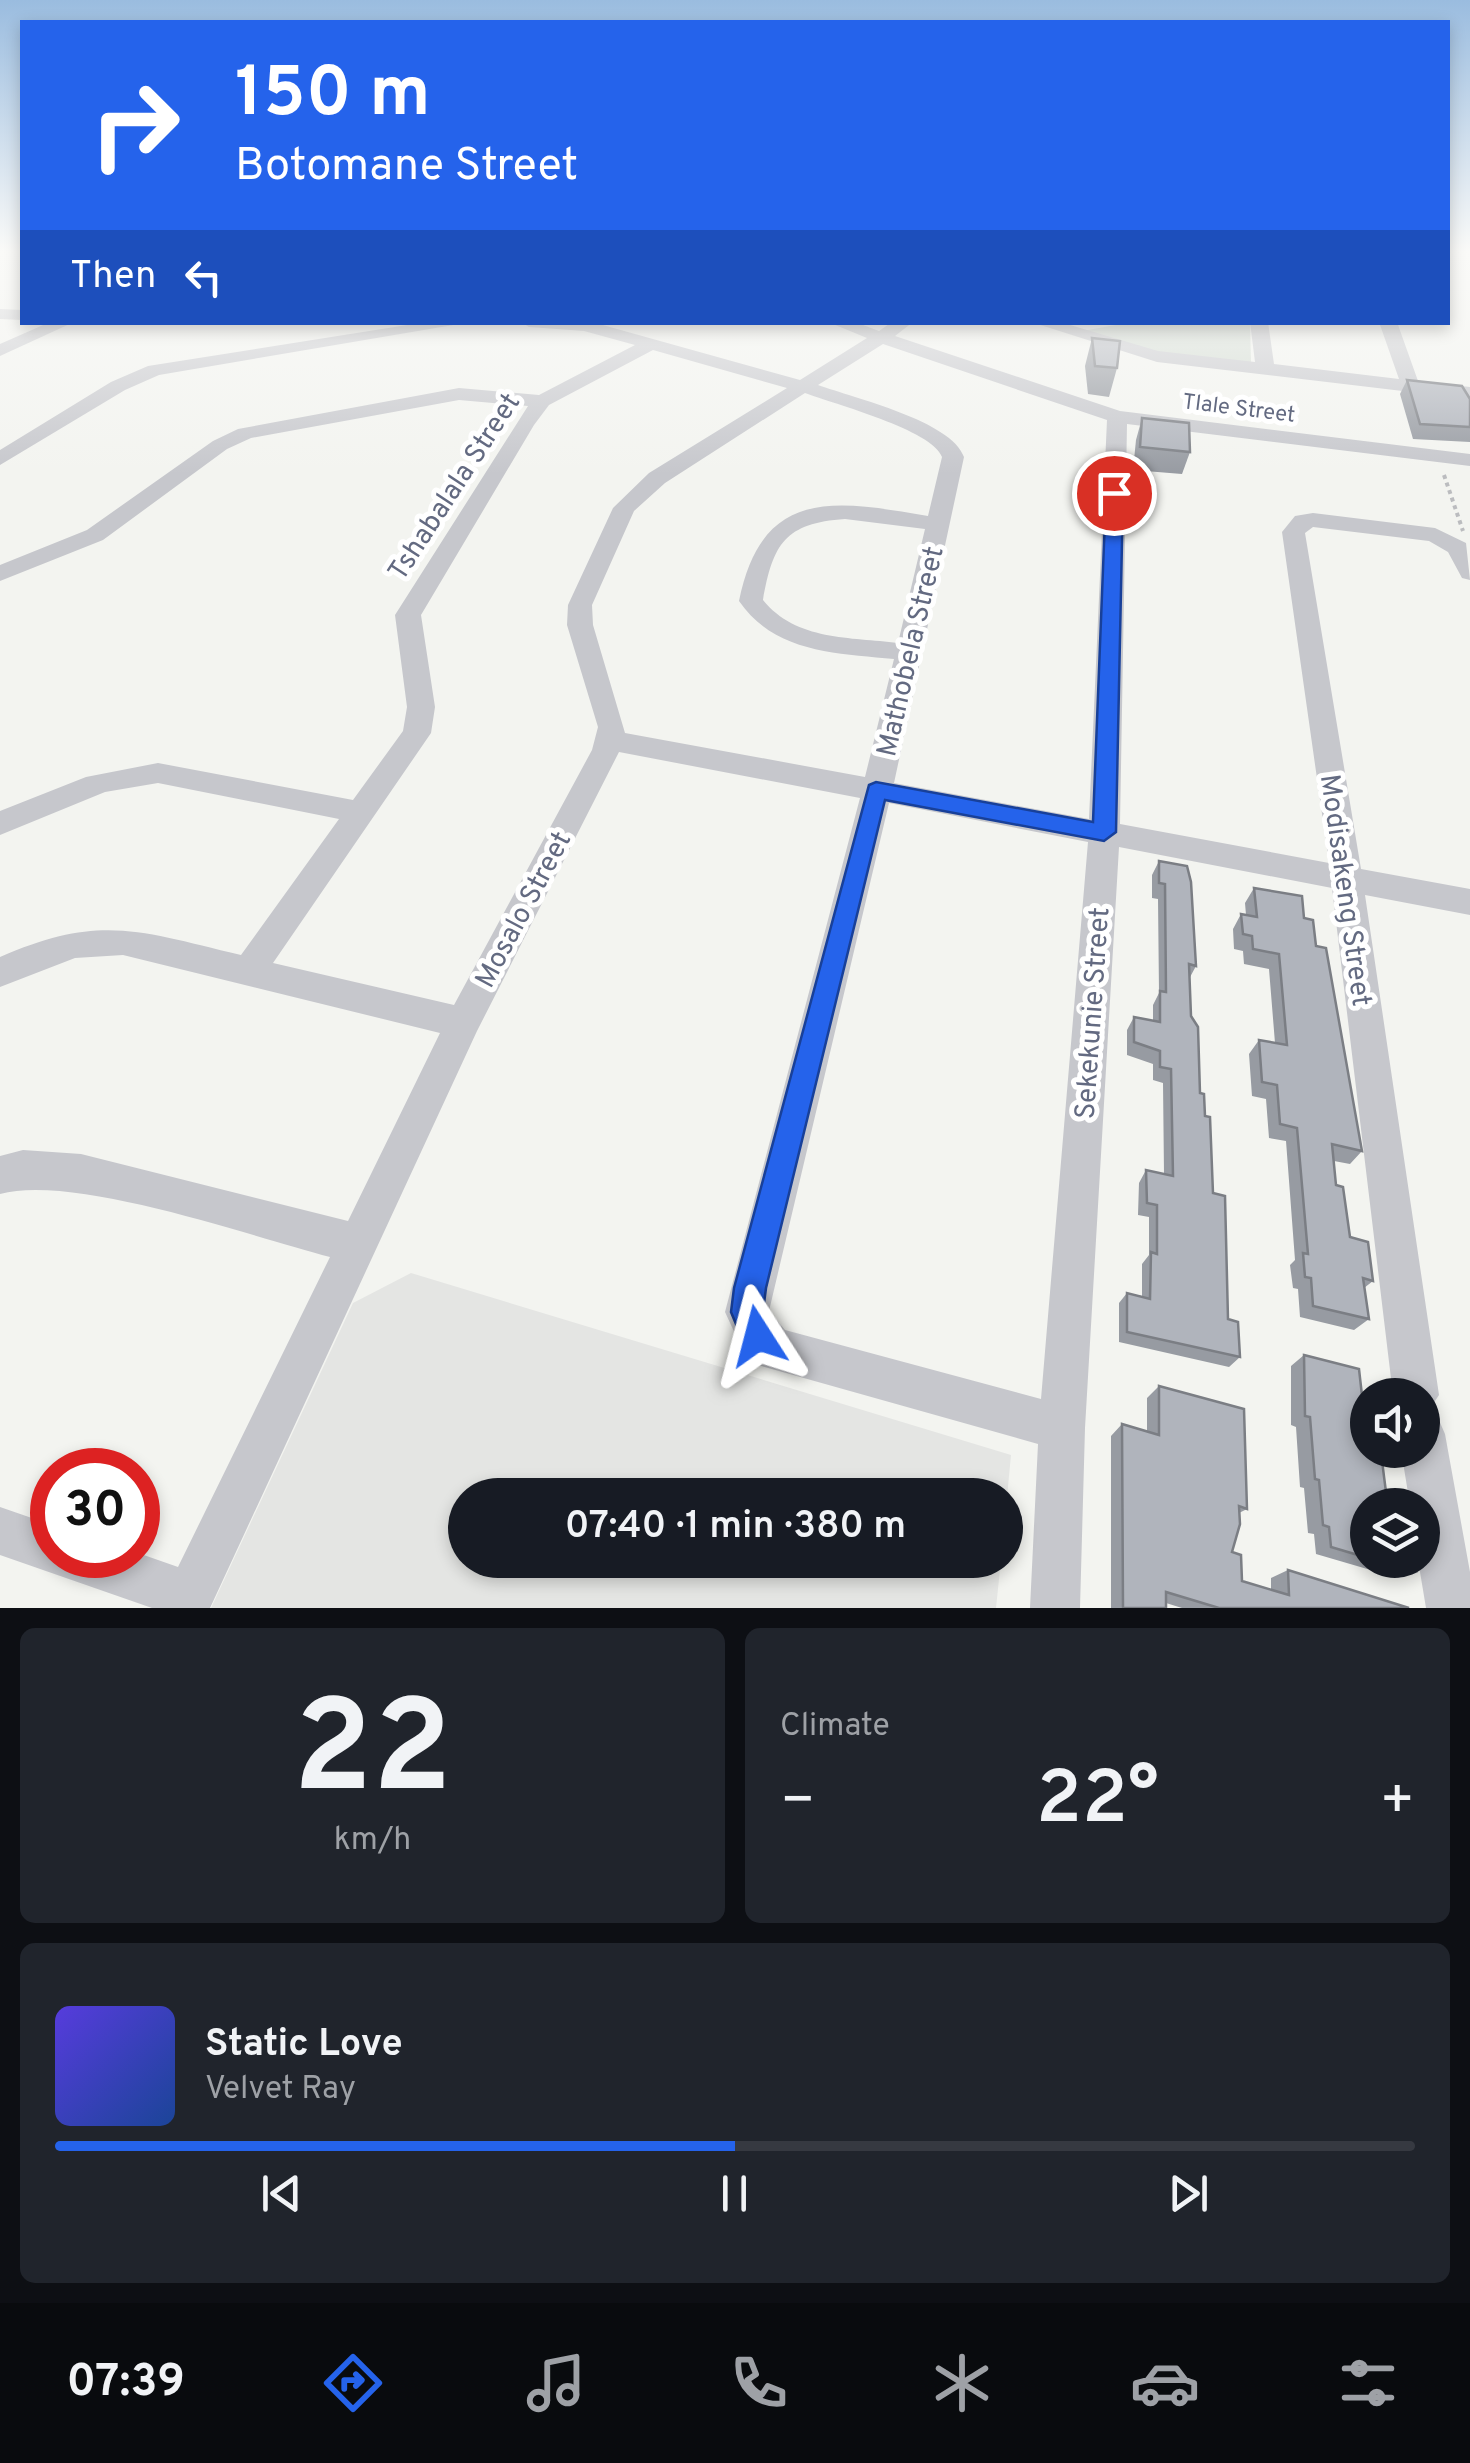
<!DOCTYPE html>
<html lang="en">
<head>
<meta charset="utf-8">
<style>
  :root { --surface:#171b24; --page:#20242c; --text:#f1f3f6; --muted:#9ea1a6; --line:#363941; --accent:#2563eb }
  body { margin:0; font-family:Overpass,sans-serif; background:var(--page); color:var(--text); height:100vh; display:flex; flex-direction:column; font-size:38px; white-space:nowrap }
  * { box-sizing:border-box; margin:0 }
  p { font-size:32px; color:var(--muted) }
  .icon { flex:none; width:55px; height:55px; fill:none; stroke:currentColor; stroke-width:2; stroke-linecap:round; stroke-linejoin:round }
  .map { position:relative; height:1608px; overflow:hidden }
  .details { display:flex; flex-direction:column; gap:20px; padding:20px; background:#0d0f14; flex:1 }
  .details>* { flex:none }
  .guide { position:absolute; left:20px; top:20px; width:1430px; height:305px; border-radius:0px; box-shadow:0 5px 15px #0003; background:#2563eb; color:#fff; overflow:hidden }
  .controls { position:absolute; left:1350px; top:1378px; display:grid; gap:20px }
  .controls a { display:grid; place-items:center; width:90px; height:90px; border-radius:50%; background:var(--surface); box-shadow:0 5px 15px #0003; font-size:50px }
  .speed { position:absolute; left:30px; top:1448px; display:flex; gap:20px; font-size:50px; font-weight:700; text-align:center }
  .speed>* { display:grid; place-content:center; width:130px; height:130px; border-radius:50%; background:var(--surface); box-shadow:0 5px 15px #0003; line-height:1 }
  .speed .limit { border:15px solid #d22; background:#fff; color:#111 }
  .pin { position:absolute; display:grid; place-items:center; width:85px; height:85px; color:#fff; margin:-42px; border:5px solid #fff; border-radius:50%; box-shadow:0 2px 10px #0007 }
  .me { position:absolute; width:110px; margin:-55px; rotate:351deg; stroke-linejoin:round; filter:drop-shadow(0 0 8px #0008) }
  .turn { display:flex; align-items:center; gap:35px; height:210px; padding:0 50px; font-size:45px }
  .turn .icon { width:130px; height:130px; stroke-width:2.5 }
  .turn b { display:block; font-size:70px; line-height:85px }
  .then { display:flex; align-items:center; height:95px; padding:0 50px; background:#0003; gap:20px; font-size:38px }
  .big { font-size:75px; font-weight:600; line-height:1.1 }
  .details .tile { flex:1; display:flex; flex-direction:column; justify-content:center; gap:15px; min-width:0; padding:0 35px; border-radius:15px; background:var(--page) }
  .details .dial { align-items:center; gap:0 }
  .dial b { font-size:130px; line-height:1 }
  .song { display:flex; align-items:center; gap:30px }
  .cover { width:120px; height:120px; border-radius:15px; background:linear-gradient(135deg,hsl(250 70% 55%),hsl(220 70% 35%)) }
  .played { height:10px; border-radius:5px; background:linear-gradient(90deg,var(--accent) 50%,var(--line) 50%) }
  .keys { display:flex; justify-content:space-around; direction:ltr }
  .heat { display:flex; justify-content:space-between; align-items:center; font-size:55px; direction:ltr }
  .details .tiles { flex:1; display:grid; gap:20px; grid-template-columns:1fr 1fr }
  .tile:last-child { grid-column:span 2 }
  .trip { position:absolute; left:448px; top:1478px; width:575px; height:100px; border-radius:50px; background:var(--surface); box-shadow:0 5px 15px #0003; font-weight:600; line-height:100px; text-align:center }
  .tabs { display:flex; height:160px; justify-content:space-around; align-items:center; background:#090b0e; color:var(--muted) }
  .tabs .icon { width:70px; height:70px }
  .tabs .active { color:var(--accent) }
  .tabs b { font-size:45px; color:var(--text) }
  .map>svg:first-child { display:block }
</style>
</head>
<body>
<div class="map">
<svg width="1470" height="1608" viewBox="0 0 1470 1608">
  <rect width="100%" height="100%" fill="#f3f4f0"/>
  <polygon fill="#e4e5e3" points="411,1273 1011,1455 1005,1518 1005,1495 465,1495 465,1560 1001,1560 996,1608 211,1608 353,1303"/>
  <polygon fill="#d2dbd2" points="1127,323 1250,323 1251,364 1145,352 1082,331"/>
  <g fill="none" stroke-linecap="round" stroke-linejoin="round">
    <polyline stroke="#bbbcbf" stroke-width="4" stroke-dasharray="4 4" stroke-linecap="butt" points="1444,475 1463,531"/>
    <g fill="#c6c7cc" fill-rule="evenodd">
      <polygon points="0,309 22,310 22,320 0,319"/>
      <polygon points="50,322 74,322 0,356 0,344"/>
      <polygon points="426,322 471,322 159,375 125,390 0,465 0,450 111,382 148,366"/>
      <path d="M521,322h71l208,58 67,-42 -39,-16h27l24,9 13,-9h21l-18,14 225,75 350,43v12l-343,-42 -7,400 209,39 -47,-331 13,-16 18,-3 122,15 31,15 4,37 -8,-2 -14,-26 -19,-11 -116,-14 -8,6 56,336 109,20v26l-105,-20 74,500 -12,18 11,5 7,16 25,138v36h-44l-8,-48h4v-55h-12l-9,-55h21v-55h-29l-61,-507 -213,-41 -34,581 -5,180h-50l8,-164 -280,-79 -15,-14 -18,-39 135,-514 -241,-46 -142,279 -267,577h-58l-152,-53v-48l52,18v30l86,-2 40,14 152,-310c-81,-21 -255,-83 -330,-63v-38l23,-6 58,4 267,67 92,-188 -317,-78 -48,3 -75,29v-30c100,-44 140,-26 241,-2l98,-136 -181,-36 -53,9 -105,43v-24l86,-34 72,-14 195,37 50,-69 4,-24 -12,-92 133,-209 -69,-6 -208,38 -24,11 -124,91 -103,41v-16l87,-35 126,-89 25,-12 221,-41 80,7 96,-50 -51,-14 -55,-4zM883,344l224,76 -18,399 -195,-36 70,-326c-12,-36 -110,-59 -146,-72zM653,350l134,38 -138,85 -36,35 -45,97 -1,20 31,102 -6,23 -138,255 -181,-42 158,-230 4,-26 -14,-92 113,-190 15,-20zM805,393c29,11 128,37 137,64l-14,59c-94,-16 -166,-29 -189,85 36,52 97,52 155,58l-29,118 -240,-44 -32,-108 -1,-20 42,-94 31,-28zM845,519l80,10 -27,114c-47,-6 -102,-2 -135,-43 10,-56 22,-77 82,-81zM889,803l199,39 -47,557 -256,-69 -16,-19z"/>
      <polygon points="1031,322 1060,322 1158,351 1255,362 1250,322 1268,322 1274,364 1399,379 1379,322 1397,322 1418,381 1470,387 1470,399 1157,362"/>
    </g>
  </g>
  <g fill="#979ba2">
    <polygon points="1092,338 1117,368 1109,397 1088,394 1085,366"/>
    <polygon points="1407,380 1470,399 1470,442 1413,439 1400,394"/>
    <polygon points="1142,418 1190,452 1182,474 1133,470 1136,440"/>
    <polygon points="1159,861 1196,966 1189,979 1191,1016 1200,1093 1205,1116 1213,1193 1228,1319 1240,1357 1229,1367 1119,1342 1119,1303 1127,1293 1142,1296 1142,1264 1149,1255 1149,1217 1138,1215 1139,1183 1146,1170 1164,1174 1163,1083 1153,1080 1153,1064 1127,1055 1127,1030 1134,1017 1153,1021 1153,1005 1159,993 1158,899 1152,898 1152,875"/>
    <polygon points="1254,888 1304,918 1316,946 1362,1151 1350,1164 1334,1161 1336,1185 1350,1237 1373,1281 1364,1288 1369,1319 1354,1330 1300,1317 1298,1289 1293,1288 1290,1265 1295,1260 1286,1141 1269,1138 1266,1099 1252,1096 1249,1054 1259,1040 1275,1043 1269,969 1244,964 1243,951 1234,949 1233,929 1241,914 1246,915 1245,903"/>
    <polygon points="1304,1355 1365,1422 1393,1456 1382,1461 1368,1505 1368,1560 1414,1560 1416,1571 1398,1578 1316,1554 1314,1534 1308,1533 1304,1488 1300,1487 1296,1427 1291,1425 1291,1366"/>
    <polygon points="1159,1386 1247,1509 1239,1513 1232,1552 1242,1581 1271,1590 1271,1578 1288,1570 1409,1608 1182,1608 1166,1603 1166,1608 1111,1608 1111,1436 1122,1424 1147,1431 1147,1398"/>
  </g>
  <g fill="#b0b4bc" stroke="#7b7e84" stroke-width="2.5">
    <polygon points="1092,338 1120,341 1117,368 1095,366"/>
    <polygon points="1407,380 1462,386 1470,399 1470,427 1420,424"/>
    <polygon points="1142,418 1189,423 1190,452 1140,447"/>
    <polygon points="1159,861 1187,866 1191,882 1196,966 1189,964 1191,1016 1198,1027 1200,1093 1204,1094 1205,1116 1210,1117 1213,1193 1225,1196 1228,1319 1238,1322 1240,1357 1127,1332 1127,1293 1150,1299 1151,1252 1157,1254 1157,1205 1147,1203 1146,1170 1173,1176 1171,1069 1160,1067 1160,1051 1134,1042 1134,1017 1160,1022 1160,991 1166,992 1165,884 1159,883"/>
    <polygon points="1254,888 1302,896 1304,918 1313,920 1316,946 1326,948 1362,1151 1332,1144 1336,1185 1343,1187 1350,1237 1368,1242 1373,1281 1363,1278 1369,1319 1313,1306 1311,1278 1305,1277 1303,1253 1308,1254 1297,1128 1280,1124 1277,1085 1262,1082 1259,1040 1287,1045 1279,954 1253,949 1252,936 1243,934 1241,914 1257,917"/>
    <polygon points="1304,1355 1359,1369 1365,1422 1368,1423 1368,1450 1392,1450 1393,1456 1381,1453 1387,1500 1403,1505 1368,1505 1368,1558 1331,1547 1329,1527 1323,1525 1319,1480 1315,1479 1310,1417 1305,1416"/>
    <polygon points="1159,1386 1244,1409 1247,1509 1239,1506 1240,1524 1232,1552 1241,1555 1242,1581 1289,1595 1288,1570 1409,1608 1219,1608 1166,1592 1166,1608 1123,1608 1122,1424 1159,1435"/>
    <polygon points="1376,1560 1414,1560 1416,1571"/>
  </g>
  <linearGradient id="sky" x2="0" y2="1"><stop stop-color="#9abcdf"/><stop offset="0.53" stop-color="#fafaf8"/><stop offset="1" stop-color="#fafaf8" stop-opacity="0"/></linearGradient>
  <rect width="1470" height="474" fill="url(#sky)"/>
  <polygon fill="#2563eb" stroke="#184099" stroke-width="2.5" points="1114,488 1123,493 1116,832 1104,841 885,800 766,1288 763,1311 775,1336 770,1348 758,1353 746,1348 731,1312 734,1288 869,785 876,782 1093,822 1106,493"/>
  <g text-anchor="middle" stroke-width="10" stroke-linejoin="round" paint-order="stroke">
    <g font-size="22" fill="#636a81" stroke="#fff">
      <text transform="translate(1239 407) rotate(7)" y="8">Tlale Street</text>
    </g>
    <g font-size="28" fill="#636a81" stroke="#fff">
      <text transform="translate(453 486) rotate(-57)" y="10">Tshabalala Street</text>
      <text transform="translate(909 651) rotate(-77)" y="10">Mathobela Street</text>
      <text transform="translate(1347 890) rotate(82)" y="10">Modisakeng Street</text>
      <text transform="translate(522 909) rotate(-62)" y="10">Mosalo Street</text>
      <text transform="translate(1091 1013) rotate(-86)" y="10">Sekekunie Street</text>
    </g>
  </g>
</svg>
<div class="controls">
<a><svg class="icon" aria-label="sound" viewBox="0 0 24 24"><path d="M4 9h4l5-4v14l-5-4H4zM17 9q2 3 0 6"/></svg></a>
<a><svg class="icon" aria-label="layers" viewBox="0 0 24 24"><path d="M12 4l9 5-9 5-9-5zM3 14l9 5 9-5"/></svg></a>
</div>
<div class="speed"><div class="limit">30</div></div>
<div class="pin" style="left:1114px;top:493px;background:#d93025"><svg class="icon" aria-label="arrive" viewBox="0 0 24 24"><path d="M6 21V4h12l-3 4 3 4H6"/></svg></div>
<svg class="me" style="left:758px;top:1336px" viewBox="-20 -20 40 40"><path d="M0-17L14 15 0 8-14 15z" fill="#2563eb" stroke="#fff" stroke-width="4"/></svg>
<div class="trip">07:40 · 1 min · 380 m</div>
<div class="guide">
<div class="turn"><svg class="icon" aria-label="right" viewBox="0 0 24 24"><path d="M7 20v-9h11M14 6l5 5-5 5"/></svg><div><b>150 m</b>Botomane Street</div></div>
<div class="then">Then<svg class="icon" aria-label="left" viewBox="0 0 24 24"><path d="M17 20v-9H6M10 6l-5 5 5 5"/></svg></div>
</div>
</div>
<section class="details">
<div class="tiles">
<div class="tile dial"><b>22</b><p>km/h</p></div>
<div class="tile"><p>Climate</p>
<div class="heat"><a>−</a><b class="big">22°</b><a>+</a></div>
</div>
<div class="tile">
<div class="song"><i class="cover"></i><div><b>Static Love</b><p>Velvet Ray</p></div></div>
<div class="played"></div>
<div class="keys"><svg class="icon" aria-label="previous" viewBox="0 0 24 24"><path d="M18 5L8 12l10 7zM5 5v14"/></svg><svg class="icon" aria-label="pause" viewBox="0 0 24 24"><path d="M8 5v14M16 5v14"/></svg><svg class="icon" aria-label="next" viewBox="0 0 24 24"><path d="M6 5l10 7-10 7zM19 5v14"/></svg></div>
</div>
</div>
</section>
<nav class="tabs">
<b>07:39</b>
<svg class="icon active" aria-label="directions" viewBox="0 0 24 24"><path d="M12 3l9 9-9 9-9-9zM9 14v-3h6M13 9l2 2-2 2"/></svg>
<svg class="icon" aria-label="music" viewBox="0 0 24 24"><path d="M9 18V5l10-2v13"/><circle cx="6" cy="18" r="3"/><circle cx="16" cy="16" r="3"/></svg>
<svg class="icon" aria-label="phone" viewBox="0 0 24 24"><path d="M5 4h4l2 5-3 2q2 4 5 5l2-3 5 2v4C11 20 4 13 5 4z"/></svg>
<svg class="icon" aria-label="climate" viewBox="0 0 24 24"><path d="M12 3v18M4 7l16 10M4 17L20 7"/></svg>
<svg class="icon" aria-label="car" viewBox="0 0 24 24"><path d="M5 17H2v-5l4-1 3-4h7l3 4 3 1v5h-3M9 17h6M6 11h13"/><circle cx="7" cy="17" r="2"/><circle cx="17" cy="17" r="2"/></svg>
<svg class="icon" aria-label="filters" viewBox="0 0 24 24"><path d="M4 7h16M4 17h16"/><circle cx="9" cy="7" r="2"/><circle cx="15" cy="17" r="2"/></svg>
</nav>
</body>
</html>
